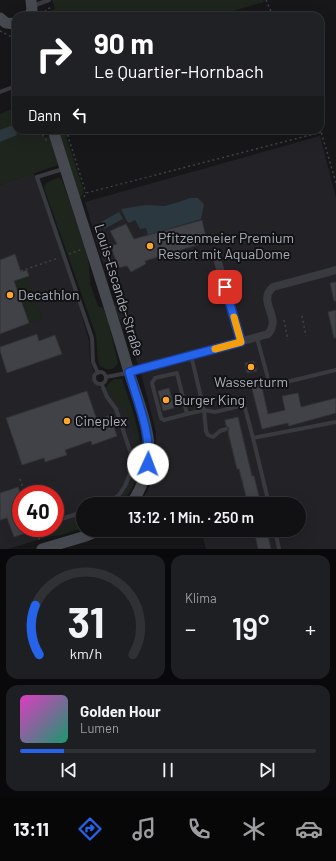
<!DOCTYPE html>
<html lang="de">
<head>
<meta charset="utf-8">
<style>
  :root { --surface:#111114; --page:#1e1f22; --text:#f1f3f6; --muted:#9c9da0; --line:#303134; --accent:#2563eb }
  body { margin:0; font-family:Barlow,sans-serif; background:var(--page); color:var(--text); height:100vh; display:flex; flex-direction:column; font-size:15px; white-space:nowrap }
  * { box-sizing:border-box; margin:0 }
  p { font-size:13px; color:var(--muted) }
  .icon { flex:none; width:22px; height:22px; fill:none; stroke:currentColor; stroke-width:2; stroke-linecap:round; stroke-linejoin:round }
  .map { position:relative; height:549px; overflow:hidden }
  .panel { display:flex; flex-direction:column; gap:6px; padding:6px; background:#09090b; flex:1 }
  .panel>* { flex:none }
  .top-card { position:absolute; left:12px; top:12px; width:312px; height:122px; border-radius:12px; box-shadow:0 4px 16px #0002,0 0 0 1px var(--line); background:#202124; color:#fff; overflow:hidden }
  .speed { position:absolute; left:12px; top:485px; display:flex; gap:8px; font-size:20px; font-weight:700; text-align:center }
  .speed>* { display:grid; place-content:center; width:52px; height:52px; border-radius:50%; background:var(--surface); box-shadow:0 4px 16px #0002,0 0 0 1px var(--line); line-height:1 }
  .speed .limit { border:6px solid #d22; background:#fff; color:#111 }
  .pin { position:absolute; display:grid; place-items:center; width:34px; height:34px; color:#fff; margin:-17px; border-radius:8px; box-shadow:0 2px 6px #0006 }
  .me { position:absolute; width:44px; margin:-22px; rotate:2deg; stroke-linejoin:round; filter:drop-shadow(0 0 3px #0008) }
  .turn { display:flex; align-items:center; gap:14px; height:84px; padding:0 16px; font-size:18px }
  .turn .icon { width:52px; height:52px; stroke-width:2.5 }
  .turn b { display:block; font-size:28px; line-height:34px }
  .then { display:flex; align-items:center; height:38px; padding:0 16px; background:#0003; gap:8px; font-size:15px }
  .big { font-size:30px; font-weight:600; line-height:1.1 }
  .panel .tile { flex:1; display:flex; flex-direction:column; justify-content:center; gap:6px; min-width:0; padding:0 14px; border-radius:12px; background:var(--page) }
  .panel .dial { align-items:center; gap:0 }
  .dial svg { height:104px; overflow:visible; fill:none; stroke:var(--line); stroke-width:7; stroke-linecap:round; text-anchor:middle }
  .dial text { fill:var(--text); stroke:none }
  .song { display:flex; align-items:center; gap:12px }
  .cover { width:48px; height:48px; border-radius:6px; background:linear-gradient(135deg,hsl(310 70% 55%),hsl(160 70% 35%)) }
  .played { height:4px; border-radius:2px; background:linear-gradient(90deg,var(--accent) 15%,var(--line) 15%) }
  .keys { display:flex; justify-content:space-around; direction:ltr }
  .heat { display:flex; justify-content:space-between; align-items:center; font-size:22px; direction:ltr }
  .panel .tiles { flex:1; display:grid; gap:6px; grid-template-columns:1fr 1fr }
  .tile:last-child { grid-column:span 2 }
  .trip { position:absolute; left:76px; top:497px; width:230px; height:40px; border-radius:20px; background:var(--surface); box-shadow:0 4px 16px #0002,0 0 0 1px var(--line); font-weight:600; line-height:40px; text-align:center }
  .tab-bar { display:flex; height:64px; justify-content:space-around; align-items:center; background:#070708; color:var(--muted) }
  .tab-bar .icon { width:28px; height:28px }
  .tab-bar .current { color:var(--accent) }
  .tab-bar b { font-size:18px; color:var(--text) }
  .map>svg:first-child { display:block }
</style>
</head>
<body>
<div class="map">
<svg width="336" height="549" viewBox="0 0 336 549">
  <rect width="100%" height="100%" fill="#17171a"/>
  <g fill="#232327" fill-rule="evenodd">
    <polygon points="320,136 336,198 336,549 206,549 201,530 299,530 299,504 140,504 155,476 156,432 140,369 115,308 115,296 101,257 85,202"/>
    <path d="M34,173l42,123 13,45 1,20 10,27 20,-5 20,65 -5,33 -16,23h-36v22l-75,23h-8v-364zM21,494h34v34h-34z"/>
  </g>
  <g fill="#1d251d">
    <polygon points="52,0 263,0 264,2 215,16 43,16 44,14 55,9"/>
    <polygon points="16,107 16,130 40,130 42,137 50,137 58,165 0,185 0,114"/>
    <polygon points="58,130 64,130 84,192 79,199"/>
    <path d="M59,177l3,3 25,73 2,12 1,19 8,22 5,2 5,13 10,42c-5,8 -10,8 -18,3l-2,-5 -2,-26 -52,-147 2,-5z"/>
    <polygon points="27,277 43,319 29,323 14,281"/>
    <path d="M114,379h8c14,43 34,85 -1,125h-4c15,-13 25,-39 20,-59 -3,-13 -8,-26 -12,-39l-5,1 -12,-17 -1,-5z"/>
    <polygon points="83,520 83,528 61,535 46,537 45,534"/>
  </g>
  <g fill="#2c383f">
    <polygon points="13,125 17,135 0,142 0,130"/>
    <polygon points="190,198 198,198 204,204 201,219 148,235 146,228 140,229 135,220 129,223 127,221 121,209 146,205 165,206 179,202"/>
    <polygon points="119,212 123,219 104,229 101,222"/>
  </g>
  <g fill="#414247" stroke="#313236">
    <polygon points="202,220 207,242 145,261 146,264 131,272 127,266 118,268 111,246 117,244 110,231 126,224 134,239"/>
    <polygon points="15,254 21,272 27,270 29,276 14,281 29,323 0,334 0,260"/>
    <polygon points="336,282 336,301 334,301 330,283"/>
    <polygon points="336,310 336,338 334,338 328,312"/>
    <polygon points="37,334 39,341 55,335 62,354 7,373 0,351 0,347"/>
    <polygon points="254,361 257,371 247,373 245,363"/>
    <polygon points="261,383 268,414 285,410 282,396 298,393 301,407 336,398 336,413 289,426 288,423 262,429 251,385"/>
    <polygon points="169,388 174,408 163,411 158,391"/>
    <polygon points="87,391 97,420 110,415 117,436 92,445 91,441 65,450 67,455 45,462 44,458 22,465 6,418"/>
    <polygon points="238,417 252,476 254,476 261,504 248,504 239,469 237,469 228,432 229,428 226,426 225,420"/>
    <polygon points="18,487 21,495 21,528 38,529 14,537 7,518 0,520 0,493"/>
    <polygon points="254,530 267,530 271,549 258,549"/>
  </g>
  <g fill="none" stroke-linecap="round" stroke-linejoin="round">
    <g stroke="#3e4146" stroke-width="1.5" stroke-dasharray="2 3" stroke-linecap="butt">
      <polyline points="266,0 273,16"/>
      <polyline points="42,16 47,9 53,7"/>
      <polyline points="0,31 12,37 16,49"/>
      <polyline points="320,128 336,183"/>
      <polyline points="41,130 43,136 47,141"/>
      <polyline points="66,130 86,193"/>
      <polyline points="84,197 86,193 322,132"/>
      <polyline points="69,254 83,249"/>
      <polyline points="21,271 58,258"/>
      <polyline points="302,316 306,336"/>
      <polyline points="284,320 288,340"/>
      <polyline points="20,479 25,494"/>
      <polyline points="36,528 40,541"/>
    </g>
    <g stroke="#383a3f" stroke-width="4">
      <polyline points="33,8 38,4 49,0"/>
      <polyline points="0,92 16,86"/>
      <polyline points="63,169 37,177 92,338 93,362 98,373"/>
      <polyline points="257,338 269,382 271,385 274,385 336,370"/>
      <polyline points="191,355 204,410 206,431 208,435 213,437 220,431 226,429"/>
      <circle cx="100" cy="378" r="6"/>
      <polyline points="106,377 127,373"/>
      <polyline points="102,385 107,397 116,409 132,457 131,471 125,486 119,495 110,502 105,504"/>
      <polyline points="187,414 164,420 161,418 152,383 155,378 177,373 187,414 204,410 215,412 240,406 245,408 253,438"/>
      <polyline points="269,504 253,438 336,422"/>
      <polyline points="55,521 83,512"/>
      <polyline points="275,530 279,549"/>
    </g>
    <g stroke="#383a3f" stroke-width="8">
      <polyline points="216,255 241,342"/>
      <path d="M129,372l139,-38c15,-17 -12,-32 5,-47l63,-17"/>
    </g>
    <g stroke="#46494f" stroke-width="11">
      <polyline points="29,16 32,10 31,0"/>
      <polyline points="0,18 6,23 16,24"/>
      <path d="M53,130c24,77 50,154 73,232 7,25 22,60 23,85 0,21 -6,40 -18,57"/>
      <polyline points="42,549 86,536 100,530"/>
    </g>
  </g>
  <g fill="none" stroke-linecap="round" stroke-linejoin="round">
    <g stroke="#184099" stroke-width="10">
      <path id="route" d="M148,464c3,-31 -10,-61 -19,-92l112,-30 -16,-55"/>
    </g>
    <use href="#route" stroke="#2563eb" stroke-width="7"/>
    <polyline stroke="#f59e0b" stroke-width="7" points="215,349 241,342 234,317"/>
  </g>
  <g fill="#fda62c" stroke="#121215" stroke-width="1.5">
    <circle cx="150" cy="246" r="4"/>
    <circle cx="10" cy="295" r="4"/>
    <circle cx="251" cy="367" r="4"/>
    <circle cx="166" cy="400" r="4"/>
    <circle cx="67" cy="421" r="4"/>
  </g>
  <g text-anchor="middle" stroke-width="4" stroke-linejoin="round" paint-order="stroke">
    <g font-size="14" fill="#a9afba" stroke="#121215" text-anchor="start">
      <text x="158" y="243">Pfitzenmeier Premium<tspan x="158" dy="16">Resort mit AquaDome</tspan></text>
      <text x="18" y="300">Decathlon</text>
      <text x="251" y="387" text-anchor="middle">Wasserturm</text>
      <text x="174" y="405">Burger King</text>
      <text x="75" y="426">Cineplex</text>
    </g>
    <g font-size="14" fill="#a9afba" stroke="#121215">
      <text transform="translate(119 290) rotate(73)" y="5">Louis-Escande-Straße</text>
    </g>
  </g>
</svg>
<div class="speed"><div class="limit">40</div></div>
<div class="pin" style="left:225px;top:287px;background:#d93025"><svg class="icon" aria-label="arrive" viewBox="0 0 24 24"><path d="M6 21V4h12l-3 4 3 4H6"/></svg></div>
<svg class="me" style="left:148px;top:464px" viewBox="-20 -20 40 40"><circle r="19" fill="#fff"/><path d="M0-13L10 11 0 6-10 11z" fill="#2563eb"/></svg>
<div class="trip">13:12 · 1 Min. · 250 m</div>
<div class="top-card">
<div class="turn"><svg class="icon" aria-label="right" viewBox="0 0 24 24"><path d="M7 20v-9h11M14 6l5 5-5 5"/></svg><div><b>90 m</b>Le Quartier-Hornbach</div></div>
<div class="then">Dann<svg class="icon" aria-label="left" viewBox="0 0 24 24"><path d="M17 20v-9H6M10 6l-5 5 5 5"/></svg></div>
</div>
</div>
<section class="panel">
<div class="tiles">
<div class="tile dial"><svg viewBox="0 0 100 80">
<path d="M14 69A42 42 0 1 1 86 69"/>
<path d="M14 69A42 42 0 0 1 11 31" stroke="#2563eb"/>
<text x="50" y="56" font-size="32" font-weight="700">31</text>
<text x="50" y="72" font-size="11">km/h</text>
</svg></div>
<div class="tile"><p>Klima</p>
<div class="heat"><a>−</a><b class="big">19°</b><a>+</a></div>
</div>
<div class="tile">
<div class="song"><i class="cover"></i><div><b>Golden Hour</b><p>Lumen</p></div></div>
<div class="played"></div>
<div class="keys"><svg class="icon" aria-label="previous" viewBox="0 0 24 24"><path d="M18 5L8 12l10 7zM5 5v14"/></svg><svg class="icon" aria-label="pause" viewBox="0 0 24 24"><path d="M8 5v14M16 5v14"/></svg><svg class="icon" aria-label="next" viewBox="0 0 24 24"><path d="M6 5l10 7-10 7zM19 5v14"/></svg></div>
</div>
</div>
</section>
<nav class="tab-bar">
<b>13:11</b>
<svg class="icon current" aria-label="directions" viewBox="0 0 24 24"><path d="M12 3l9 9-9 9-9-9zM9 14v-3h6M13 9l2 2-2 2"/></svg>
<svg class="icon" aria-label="music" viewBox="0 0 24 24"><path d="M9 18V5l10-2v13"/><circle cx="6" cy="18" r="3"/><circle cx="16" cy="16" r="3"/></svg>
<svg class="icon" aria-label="phone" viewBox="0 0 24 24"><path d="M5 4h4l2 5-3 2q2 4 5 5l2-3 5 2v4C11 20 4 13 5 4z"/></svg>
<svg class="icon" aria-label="climate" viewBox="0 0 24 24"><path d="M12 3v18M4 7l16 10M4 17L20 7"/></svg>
<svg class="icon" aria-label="car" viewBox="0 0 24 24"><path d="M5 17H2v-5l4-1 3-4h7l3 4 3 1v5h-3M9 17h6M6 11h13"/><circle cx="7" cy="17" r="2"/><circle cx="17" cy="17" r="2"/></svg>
</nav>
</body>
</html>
